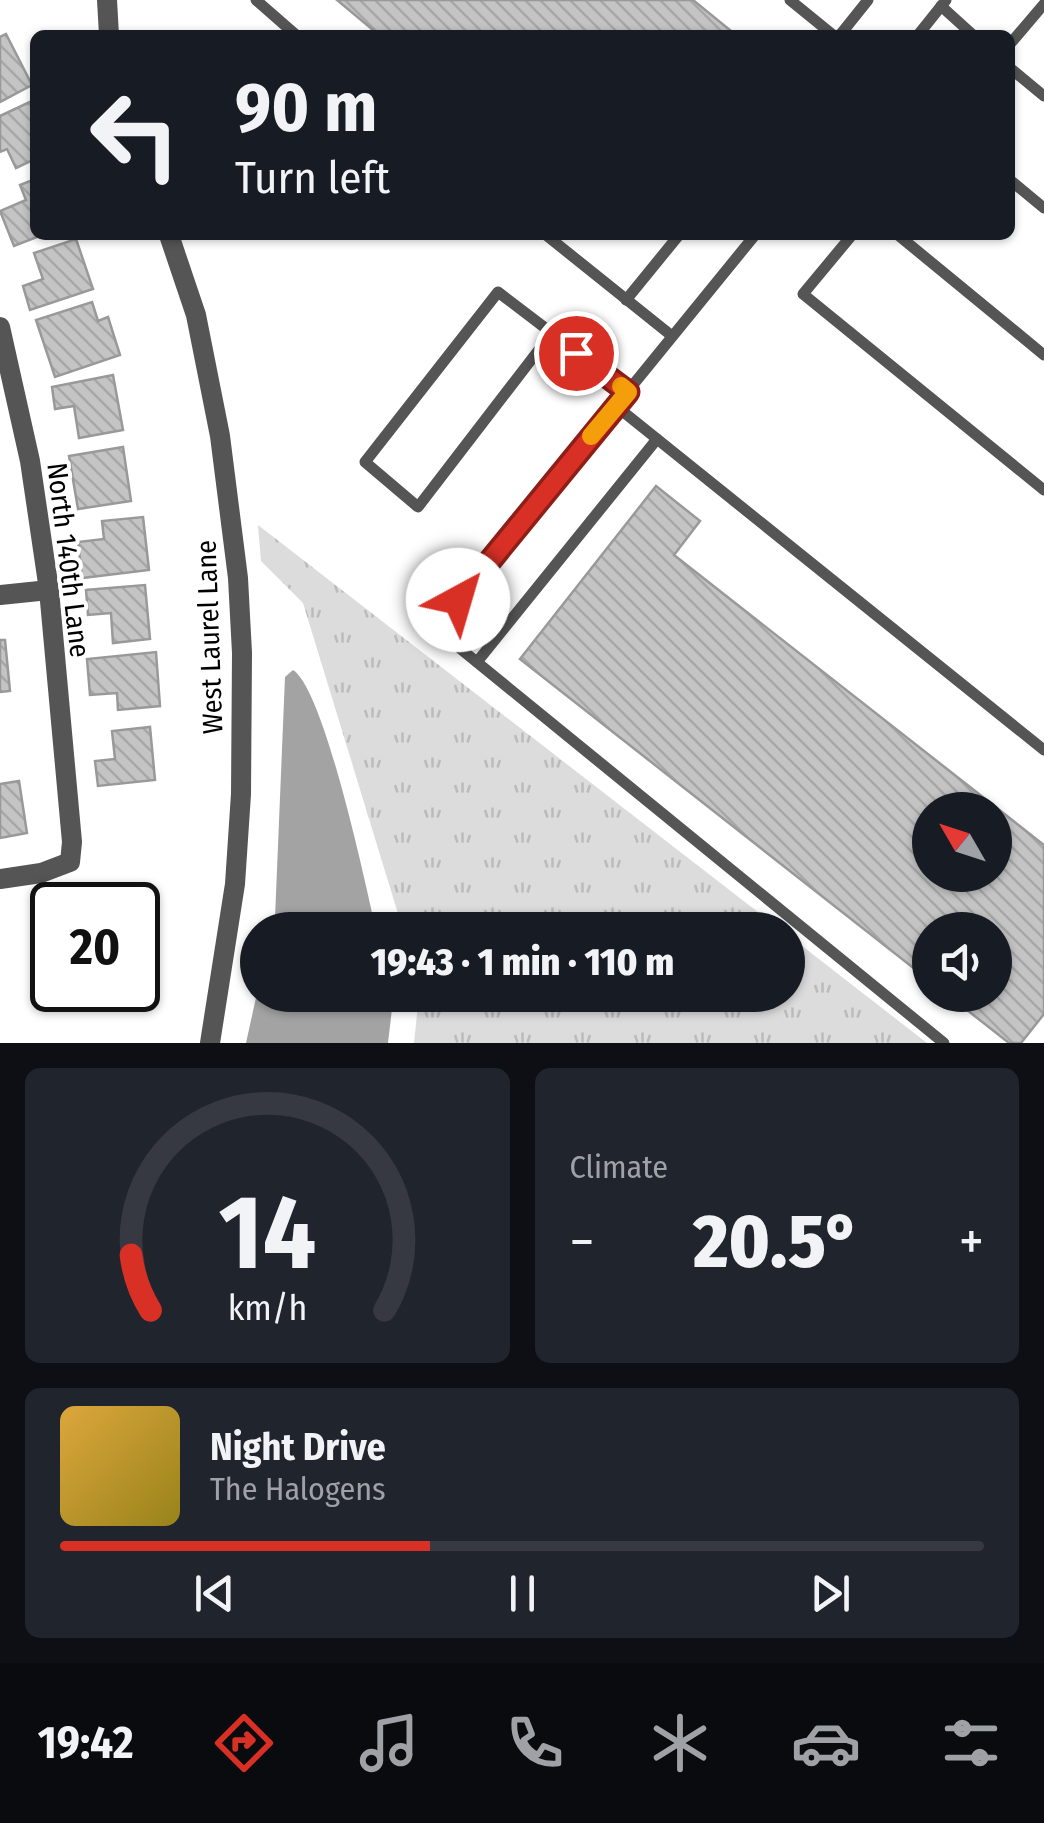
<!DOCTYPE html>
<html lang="en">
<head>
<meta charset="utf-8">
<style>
  :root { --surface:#171b24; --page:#20242c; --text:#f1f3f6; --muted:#9ea1a6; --line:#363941; --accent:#d93025 }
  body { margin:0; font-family:"Fira Sans Condensed",sans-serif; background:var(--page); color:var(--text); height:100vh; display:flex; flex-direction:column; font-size:38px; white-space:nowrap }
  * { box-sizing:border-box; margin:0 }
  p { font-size:32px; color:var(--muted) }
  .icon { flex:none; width:55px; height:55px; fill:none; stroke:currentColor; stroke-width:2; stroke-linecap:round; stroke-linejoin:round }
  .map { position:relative; height:1043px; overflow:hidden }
  .side { display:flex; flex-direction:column; gap:25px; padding:25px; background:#0d0f14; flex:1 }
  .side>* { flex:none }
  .guide { position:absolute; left:30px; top:30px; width:985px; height:210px; border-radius:15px; box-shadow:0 2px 8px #0004; background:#171b24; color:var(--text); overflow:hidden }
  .needle { width:65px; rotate:309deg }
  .tools { position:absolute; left:912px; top:792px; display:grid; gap:20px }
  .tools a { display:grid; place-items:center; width:100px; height:100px; border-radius:50%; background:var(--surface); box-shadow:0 2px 8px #0004; font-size:50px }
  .speed { position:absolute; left:30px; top:882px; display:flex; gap:20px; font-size:50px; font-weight:700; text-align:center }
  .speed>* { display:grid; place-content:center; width:130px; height:130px; border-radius:50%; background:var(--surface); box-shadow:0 2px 8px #0004; line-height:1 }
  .speed .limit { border:5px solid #111; border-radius:15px; background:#fff; color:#111 }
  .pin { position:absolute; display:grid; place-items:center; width:85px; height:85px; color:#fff; margin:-42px; border:5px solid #fff; border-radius:50%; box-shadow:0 2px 10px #0007 }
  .me { position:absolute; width:110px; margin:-55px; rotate:39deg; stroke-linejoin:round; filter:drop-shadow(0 0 8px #0008) }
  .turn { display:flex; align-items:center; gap:35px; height:210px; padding:0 40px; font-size:45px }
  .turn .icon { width:130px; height:130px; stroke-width:2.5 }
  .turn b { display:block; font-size:70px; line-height:85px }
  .big { font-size:75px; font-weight:800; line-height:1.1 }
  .side .widget { flex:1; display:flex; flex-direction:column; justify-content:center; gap:15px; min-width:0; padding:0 35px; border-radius:15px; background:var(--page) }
  .side .dial { align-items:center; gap:0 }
  .dial svg { height:260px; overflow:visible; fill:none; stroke:var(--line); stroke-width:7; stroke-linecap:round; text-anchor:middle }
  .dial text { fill:var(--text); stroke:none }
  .song { display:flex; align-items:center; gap:30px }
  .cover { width:120px; height:120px; border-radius:15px; background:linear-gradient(135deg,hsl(40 70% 55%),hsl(50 70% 35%)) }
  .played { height:10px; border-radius:5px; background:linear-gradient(90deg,var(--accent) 40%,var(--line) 40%) }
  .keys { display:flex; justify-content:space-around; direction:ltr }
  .heat { display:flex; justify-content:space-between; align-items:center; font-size:55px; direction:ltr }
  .side .tiles { flex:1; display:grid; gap:25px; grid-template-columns:1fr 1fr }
  .widget:last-child { grid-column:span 2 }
  .trip { position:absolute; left:240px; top:912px; width:565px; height:100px; border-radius:50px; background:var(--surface); box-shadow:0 2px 8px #0004; font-weight:800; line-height:100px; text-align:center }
  .dock { display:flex; height:160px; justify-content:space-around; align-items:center; background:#090b0e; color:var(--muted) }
  .dock .icon { width:70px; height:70px }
  .dock .on { color:var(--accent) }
  .dock b { font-size:45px; color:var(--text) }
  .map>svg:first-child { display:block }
</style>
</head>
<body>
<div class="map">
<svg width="1044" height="1043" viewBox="0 0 1044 1043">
  <defs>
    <pattern id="grass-tufts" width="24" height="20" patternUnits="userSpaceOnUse" patternTransform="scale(2.5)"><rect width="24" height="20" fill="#dcdcdc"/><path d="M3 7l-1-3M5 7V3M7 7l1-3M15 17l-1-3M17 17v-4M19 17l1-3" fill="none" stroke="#bbb"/></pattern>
    <pattern id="building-back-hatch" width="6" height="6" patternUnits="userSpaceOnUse" patternTransform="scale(2.5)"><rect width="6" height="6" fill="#c4c4c4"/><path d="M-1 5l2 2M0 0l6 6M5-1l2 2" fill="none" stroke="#a7a7a7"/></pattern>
  </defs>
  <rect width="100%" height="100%" fill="#fff"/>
  <g fill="url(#grass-tufts)">
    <polygon points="258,525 781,930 403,930 303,603 261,561"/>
    <polygon points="788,935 927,1043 414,1043 419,995 788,995"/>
  </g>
  <g fill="#a3a3a3">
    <path d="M293,670c31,19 73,215 83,260h-104l3,-12 10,-241z"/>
    <polygon points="257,993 258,995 390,995 392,1009 388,1043 246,1043"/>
  </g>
  <g fill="url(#building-back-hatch)" stroke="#999" stroke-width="2.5" fill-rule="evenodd">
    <polygon points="337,0 693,0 736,35 379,35"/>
    <polygon points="6,34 32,85 0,102 0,37"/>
    <polygon points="34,100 35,159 16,168 7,149 0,152 0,116"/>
    <polygon points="35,179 35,235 42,235 14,246 0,211 26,200 20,185"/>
    <polygon points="76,239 93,289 30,310 23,286 43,279 34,253"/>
    <polygon points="92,302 98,321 108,317 120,355 55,377 36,320"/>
    <polygon points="113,375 123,430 79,438 74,406 55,409 52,387"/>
    <polygon points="123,447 131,501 78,509 69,456"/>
    <path d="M656,486l44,35 -26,34 370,290v169l-23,29h-12l-61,-48h47v-65h-65v51l-410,-322zM930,810h65v65h-65z"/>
    <polygon points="143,517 149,570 82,578 78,542 104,539 102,521"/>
    <polygon points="145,585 150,639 113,643 111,613 88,615 86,590"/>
    <polygon points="0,640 5,640 10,691 0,692"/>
    <polygon points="156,652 160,706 118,710 117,693 90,695 87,659"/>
    <polygon points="150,727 155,780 98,786 95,761 115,759 112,731"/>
    <polygon points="19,781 27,833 0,838 0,784"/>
  </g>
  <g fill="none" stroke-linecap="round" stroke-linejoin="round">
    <g stroke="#555" stroke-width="11">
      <polyline points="256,0 296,35"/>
      <polyline points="790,0 833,35"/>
      <polyline points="941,6 973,35"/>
      <polyline points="840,35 868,0"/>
      <polyline points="918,35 946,0"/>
      <polyline points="1010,44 1044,4"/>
      <polyline points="1010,68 1044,96"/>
      <polyline points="1010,180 1044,208"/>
      <polyline points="546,235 672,336"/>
      <polyline points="755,235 435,628 944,1043"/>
      <polyline points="852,235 803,294 1044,490"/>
      <polyline points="898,235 1044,355"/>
      <polyline points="626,300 679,235"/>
      <polyline points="551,334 418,507 365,462 498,292 628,391"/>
      <polyline points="616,406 1044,750"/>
      <polyline points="477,662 657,439"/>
    </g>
    <g stroke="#555" stroke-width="20">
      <polyline points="107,0 109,35"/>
      <polyline points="169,235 196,315 220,436 238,578 242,653 241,794 235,884 210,1043"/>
      <polyline points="0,327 30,461 49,590 72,842 70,862 41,873 0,879"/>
      <polyline points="0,595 49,590"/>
    </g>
  </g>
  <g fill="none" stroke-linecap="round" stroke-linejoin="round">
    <g stroke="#8d1f18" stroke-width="25">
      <polyline id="route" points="458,600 628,392 576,353"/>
    </g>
    <use href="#route" stroke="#d93025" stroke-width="18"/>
    <polyline stroke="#f59e0b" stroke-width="18" points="591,436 628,392 621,386"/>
  </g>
  <g text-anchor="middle" stroke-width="8" stroke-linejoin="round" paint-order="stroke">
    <g font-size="28" fill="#000" stroke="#fff">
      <text transform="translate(69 560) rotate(83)" y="10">North 140th Lane</text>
      <text transform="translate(209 637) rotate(-92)" y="10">West Laurel Lane</text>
    </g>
  </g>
</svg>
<div class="tools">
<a><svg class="needle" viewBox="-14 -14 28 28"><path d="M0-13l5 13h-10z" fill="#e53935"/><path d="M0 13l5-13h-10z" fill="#9ea1a6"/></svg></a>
<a><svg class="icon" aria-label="sound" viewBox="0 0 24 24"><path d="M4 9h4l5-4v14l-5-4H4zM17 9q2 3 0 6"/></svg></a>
</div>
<div class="speed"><div class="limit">20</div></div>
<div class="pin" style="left:576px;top:353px;background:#d93025"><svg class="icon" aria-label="arrive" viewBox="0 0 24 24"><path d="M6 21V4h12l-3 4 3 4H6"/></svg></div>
<svg class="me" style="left:458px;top:600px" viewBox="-20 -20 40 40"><circle r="19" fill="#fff"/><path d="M0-13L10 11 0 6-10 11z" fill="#d93025"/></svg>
<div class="trip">19:43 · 1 min · 110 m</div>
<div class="guide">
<div class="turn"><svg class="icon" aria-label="left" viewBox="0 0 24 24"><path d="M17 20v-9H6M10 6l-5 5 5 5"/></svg><div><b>90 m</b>Turn left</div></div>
</div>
</div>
<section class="side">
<div class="tiles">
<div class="widget dial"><svg viewBox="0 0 100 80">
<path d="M14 69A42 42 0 1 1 86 69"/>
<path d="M14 69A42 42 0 0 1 8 52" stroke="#d93025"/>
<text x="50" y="56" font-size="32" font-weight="700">14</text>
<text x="50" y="72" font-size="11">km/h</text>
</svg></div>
<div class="widget"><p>Climate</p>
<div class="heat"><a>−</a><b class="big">20.5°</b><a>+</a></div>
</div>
<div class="widget">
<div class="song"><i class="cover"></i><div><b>Night Drive</b><p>The Halogens</p></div></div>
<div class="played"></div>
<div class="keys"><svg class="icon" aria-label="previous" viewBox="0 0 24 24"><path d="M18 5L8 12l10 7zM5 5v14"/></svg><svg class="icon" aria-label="pause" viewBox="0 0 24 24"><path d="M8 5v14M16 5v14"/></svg><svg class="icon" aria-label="next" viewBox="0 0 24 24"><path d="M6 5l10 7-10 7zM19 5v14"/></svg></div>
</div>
</div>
</section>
<nav class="dock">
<b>19:42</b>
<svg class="icon on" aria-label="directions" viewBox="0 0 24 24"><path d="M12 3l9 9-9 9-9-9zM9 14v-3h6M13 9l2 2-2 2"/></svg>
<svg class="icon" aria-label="music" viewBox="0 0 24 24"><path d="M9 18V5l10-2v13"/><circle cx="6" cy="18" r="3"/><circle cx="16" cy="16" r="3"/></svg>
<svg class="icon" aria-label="phone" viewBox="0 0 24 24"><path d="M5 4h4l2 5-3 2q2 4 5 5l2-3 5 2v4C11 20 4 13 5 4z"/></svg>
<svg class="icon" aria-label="climate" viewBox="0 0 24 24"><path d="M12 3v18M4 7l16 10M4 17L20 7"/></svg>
<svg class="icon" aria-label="car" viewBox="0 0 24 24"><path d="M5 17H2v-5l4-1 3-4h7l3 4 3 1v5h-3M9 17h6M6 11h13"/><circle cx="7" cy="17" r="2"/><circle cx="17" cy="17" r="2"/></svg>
<svg class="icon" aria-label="filters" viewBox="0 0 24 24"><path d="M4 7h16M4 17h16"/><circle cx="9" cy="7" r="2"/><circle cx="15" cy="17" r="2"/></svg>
</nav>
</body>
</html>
